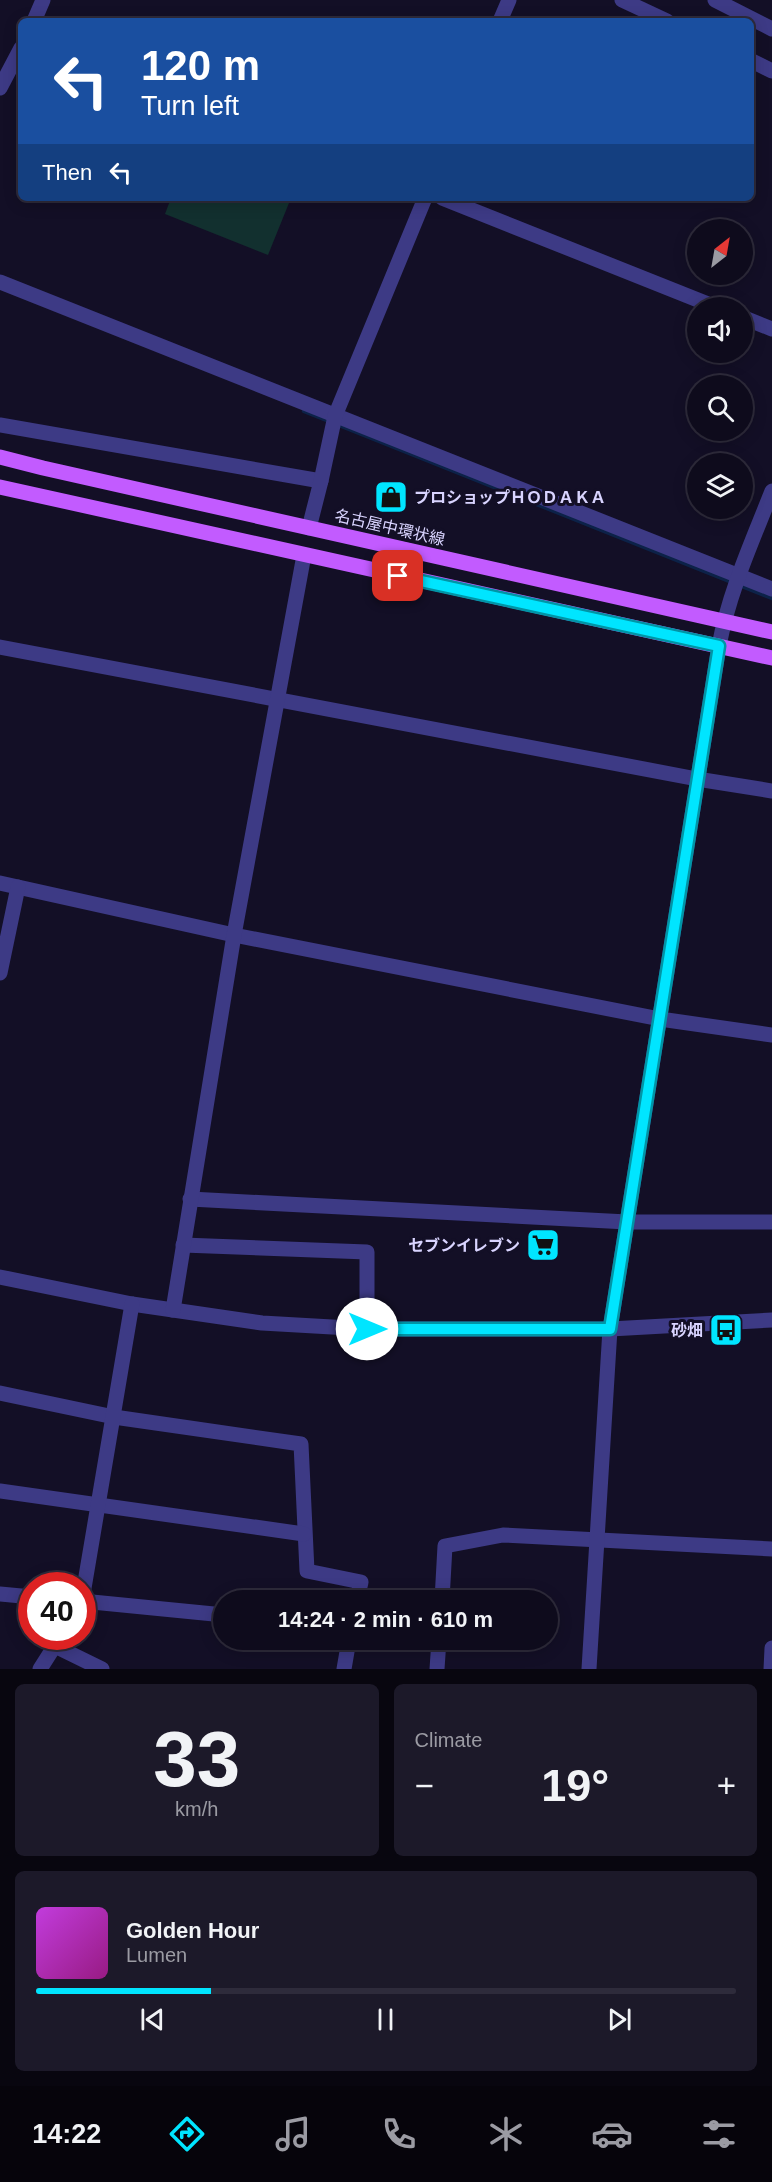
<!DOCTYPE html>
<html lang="en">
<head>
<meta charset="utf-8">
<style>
  :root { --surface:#0e0b1c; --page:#1c1929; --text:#f1f3f6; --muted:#9b9ba3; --line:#2e2b3b; --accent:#00e5ff }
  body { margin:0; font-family:Arial,"Noto Sans JP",sans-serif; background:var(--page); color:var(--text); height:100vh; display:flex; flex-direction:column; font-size:22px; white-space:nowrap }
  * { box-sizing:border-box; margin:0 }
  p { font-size:20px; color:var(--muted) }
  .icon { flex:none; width:33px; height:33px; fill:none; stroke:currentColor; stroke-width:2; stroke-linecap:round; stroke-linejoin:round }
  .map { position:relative; height:1669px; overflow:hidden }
  .panel { display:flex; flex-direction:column; gap:15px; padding:15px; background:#08060f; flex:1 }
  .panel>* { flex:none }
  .guide { position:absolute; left:18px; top:18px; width:736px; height:183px; border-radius:9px; box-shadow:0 3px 15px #0003,0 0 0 2px var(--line); background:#1a4fa0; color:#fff; overflow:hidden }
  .needle { width:39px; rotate:31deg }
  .tools { position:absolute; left:687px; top:219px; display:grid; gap:12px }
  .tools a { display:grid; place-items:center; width:66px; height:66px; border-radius:50%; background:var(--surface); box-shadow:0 3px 15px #0003,0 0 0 2px var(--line); font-size:30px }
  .speed { position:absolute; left:18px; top:1572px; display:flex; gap:12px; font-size:30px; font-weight:700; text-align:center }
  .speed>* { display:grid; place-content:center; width:78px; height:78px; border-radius:50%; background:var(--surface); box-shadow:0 3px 15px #0003,0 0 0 2px var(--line); line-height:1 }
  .speed .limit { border:9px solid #d22; background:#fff; color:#111 }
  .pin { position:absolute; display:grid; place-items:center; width:51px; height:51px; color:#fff; margin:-26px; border-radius:12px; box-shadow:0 3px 9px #0006 }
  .me { position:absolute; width:66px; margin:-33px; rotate:90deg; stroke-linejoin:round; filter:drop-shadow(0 0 4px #0008) }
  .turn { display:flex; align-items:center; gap:21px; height:126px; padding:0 24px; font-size:27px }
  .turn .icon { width:78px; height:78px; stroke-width:2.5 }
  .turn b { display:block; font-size:42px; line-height:51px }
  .then { display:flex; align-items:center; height:57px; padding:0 24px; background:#0003; gap:12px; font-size:22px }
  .big { font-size:45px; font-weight:700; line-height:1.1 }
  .panel .card { flex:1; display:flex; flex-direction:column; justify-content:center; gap:9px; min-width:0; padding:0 21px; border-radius:9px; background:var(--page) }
  .panel .dial { align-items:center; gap:0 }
  .dial b { font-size:78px; line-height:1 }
  .song { display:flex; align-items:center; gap:18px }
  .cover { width:72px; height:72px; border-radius:9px; background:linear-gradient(135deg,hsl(290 70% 55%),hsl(310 70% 35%)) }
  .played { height:6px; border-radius:3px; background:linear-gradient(90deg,var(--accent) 25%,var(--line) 25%) }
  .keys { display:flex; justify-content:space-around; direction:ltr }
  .heat { display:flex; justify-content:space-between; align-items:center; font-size:33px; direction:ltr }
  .panel .tiles { flex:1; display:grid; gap:15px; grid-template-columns:1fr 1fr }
  .card:last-child { grid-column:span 2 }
  .trip { position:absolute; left:213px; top:1590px; width:345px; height:60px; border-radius:30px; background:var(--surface); box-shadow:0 3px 15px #0003,0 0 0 2px var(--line); font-weight:700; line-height:60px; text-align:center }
  .tabs { display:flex; height:96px; justify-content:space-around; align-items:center; background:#06040b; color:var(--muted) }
  .tabs .icon { width:42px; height:42px }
  .tabs .selected { color:var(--accent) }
  .tabs b { font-size:27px; color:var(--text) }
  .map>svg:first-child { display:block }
</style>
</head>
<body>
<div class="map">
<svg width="772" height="1669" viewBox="0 0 772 1669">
  <rect width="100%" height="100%" fill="#130f26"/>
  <polygon fill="#12302f" points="171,198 291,198 268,255 165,214"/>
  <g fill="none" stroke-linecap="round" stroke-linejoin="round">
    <polyline stroke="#0c2248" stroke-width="4.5" points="304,411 772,598"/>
    <g stroke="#3d3a85" stroke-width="15">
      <polyline points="622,0 667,21"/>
      <polyline points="715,0 772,29"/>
      <polyline points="34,21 43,0"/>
      <polyline points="500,21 509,0"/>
      <polyline points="752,61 772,71"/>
      <polyline points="0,88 21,48"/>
      <polyline points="442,198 718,308"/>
      <polyline points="0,282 772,589"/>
      <polyline points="742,317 772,329"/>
      <polyline points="0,425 321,481"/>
      <polyline points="309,528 321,481 335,416 425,198"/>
      <polyline points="0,647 697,779 772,791"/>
      <polyline points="0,883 234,935 660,1019 772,1035"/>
      <polyline points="0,973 18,887"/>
      <polyline points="190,1199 627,1222 772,1222"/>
      <polyline points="183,1245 367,1252 367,1329"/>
      <polyline points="0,1277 132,1304 262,1323 367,1329 610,1329 772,1320"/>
      <polyline points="173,1310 234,935 304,555"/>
      <polyline points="0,1393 114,1417 301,1444 307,1571 361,1582 357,1600"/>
      <polyline points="0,1491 304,1534"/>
      <polyline points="0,1594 32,1597"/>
      <polyline points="82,1600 132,1304"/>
      <polyline points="442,1600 445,1546 503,1535 772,1549"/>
      <polyline points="82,1601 224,1615"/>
      <polyline points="55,1646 102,1669"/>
      <polyline points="40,1669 61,1636"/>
      <polyline points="344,1669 349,1640"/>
      <polyline points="437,1669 439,1640"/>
      <path d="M589,1669l21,-340 109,-683c10,-54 33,-104 53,-155"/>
      <polyline points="771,1669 772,1648"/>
    </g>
    <g stroke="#c25bff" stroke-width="15">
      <polyline points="0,457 43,468 772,632"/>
      <polyline points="0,487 772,658"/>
    </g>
  </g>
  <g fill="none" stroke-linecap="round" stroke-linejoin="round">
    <g stroke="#0095a6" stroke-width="15">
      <polyline id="route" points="367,1329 610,1329 719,646 398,576"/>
    </g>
    <use href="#route" stroke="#00e5ff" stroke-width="10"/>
  </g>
  <defs>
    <g id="shop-square" transform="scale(1.725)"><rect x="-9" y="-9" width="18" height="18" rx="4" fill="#00e5ff" stroke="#130f26"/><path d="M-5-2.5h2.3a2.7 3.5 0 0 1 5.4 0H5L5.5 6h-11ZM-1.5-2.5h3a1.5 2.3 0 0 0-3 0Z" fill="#111"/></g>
    <g id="supermarket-square" transform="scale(1.725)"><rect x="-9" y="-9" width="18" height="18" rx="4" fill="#00e5ff" stroke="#130f26"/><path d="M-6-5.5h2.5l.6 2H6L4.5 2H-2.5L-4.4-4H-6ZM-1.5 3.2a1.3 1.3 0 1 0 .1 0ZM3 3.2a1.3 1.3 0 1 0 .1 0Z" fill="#111"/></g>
    <g id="bus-square" transform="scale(1.725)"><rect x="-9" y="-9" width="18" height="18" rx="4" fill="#00e5ff" stroke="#130f26"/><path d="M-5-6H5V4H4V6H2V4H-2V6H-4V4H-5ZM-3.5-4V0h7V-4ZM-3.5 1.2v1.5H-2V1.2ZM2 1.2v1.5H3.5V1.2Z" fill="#111"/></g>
  </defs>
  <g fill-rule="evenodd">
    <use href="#shop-square" x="391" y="497"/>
    <use href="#supermarket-square" x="543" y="1245"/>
    <use href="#bus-square" x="726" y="1330"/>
  </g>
  <g text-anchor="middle" stroke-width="6" stroke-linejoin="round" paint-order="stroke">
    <g font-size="16" font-weight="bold" fill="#d9d4ff" stroke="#130f26" text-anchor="end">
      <text x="414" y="503" text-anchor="start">プロショップＨＯＤＡＫＡ</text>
      <text x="520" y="1251">セブンイレブン</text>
      <text x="703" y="1336">砂畑</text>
    </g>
    <g font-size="16" fill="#d9d4ff" stroke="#130f26">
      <text transform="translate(390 527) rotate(13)" y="6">名古屋中環状線</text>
    </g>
  </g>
</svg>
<div class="tools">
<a><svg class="needle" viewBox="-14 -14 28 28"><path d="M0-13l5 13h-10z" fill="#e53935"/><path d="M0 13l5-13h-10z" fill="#9b9ba3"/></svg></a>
<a><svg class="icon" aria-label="sound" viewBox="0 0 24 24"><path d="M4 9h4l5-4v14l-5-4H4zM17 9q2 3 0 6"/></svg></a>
<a><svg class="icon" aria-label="search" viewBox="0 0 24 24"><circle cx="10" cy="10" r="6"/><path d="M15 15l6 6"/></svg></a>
<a><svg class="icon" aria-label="layers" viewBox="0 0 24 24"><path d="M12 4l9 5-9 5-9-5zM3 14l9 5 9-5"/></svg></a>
</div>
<div class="speed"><div class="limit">40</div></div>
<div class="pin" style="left:398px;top:576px;background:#d93025"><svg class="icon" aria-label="arrive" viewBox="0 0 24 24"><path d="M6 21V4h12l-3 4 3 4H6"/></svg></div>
<svg class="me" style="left:367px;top:1329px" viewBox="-20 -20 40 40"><circle r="19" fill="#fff"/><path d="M0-13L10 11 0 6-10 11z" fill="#00e5ff"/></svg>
<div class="trip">14:24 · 2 min · 610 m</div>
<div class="guide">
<div class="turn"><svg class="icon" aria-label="left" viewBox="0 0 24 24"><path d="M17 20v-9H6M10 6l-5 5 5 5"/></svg><div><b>120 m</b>Turn left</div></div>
<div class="then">Then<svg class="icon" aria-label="left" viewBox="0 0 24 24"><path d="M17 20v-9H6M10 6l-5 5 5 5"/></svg></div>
</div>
</div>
<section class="panel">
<div class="tiles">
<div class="card dial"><b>33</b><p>km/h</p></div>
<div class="card"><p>Climate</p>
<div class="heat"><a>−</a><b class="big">19°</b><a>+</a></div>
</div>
<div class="card">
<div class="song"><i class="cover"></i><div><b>Golden Hour</b><p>Lumen</p></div></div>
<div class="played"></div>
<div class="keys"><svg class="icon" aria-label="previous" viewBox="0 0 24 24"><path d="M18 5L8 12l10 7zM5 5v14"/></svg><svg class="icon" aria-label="pause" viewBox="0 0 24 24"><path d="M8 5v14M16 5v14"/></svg><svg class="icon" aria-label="next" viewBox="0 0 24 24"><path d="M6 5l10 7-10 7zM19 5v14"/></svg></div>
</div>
</div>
</section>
<nav class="tabs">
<b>14:22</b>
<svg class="icon selected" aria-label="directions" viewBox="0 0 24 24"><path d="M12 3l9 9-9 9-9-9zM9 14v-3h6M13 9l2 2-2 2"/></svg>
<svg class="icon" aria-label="music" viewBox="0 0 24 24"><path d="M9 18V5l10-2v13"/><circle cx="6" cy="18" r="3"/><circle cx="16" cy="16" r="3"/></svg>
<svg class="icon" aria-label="phone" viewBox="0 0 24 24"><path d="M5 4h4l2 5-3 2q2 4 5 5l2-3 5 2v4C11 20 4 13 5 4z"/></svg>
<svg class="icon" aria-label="climate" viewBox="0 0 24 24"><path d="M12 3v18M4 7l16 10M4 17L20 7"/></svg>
<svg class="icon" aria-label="car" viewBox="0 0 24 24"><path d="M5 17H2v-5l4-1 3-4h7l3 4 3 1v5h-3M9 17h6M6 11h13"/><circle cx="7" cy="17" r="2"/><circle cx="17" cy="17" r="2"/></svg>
<svg class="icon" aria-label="filters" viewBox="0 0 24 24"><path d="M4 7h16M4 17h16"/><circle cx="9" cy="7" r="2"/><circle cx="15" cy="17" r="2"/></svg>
</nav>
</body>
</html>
